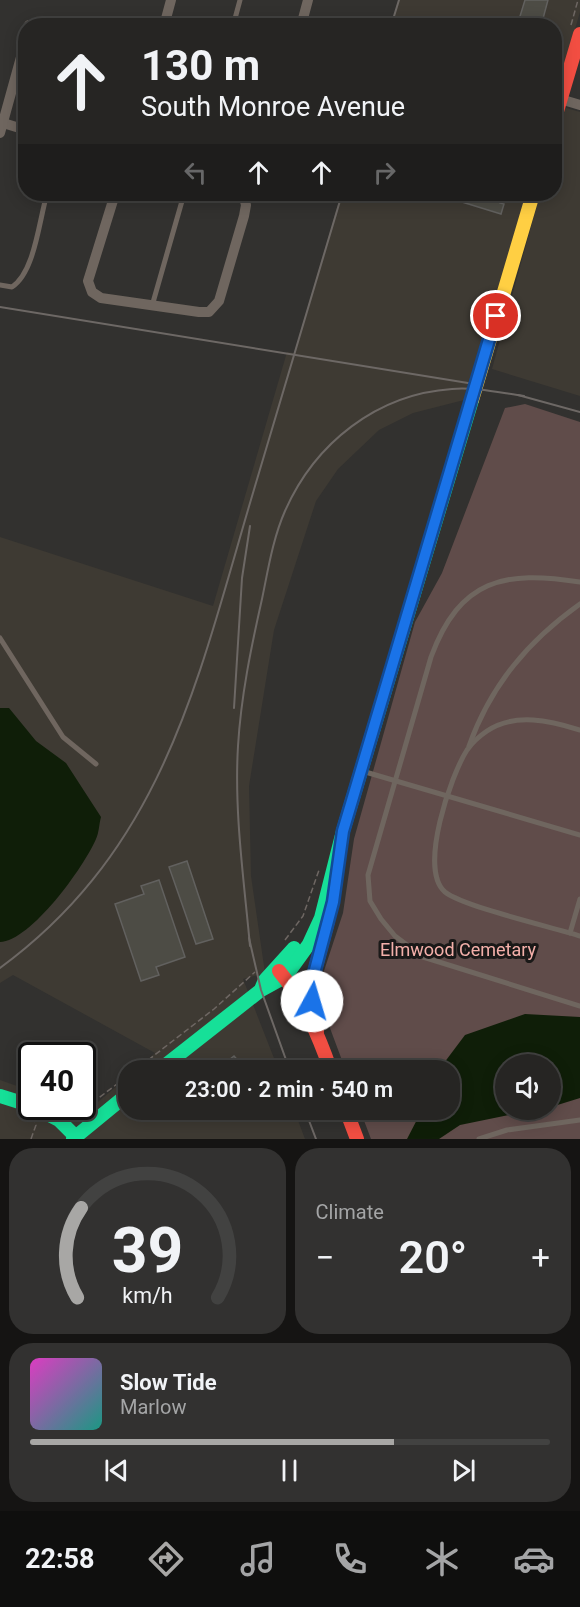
<!DOCTYPE html>
<html lang="en">
<head>
<meta charset="utf-8">
<style>
  :root { --surface:#262523; --page:#323130; --text:#f1f3f6; --muted:#a4a5a6; --line:#424241; --accent:#a8a7a5 }
  body { margin:0; font-family:Roboto,sans-serif; background:var(--page); color:var(--text); height:100vh; display:flex; flex-direction:column; font-size:22px; white-space:nowrap }
  * { box-sizing:border-box; margin:0 }
  p { font-size:20px; color:var(--muted) }
  .icon { flex:none; width:33px; height:33px; fill:none; stroke:currentColor; stroke-width:2; stroke-linecap:round; stroke-linejoin:round }
  .map { position:relative; height:1139px; overflow:hidden }
  .sheet { display:flex; flex-direction:column; gap:9px; padding:9px; background:#151413; flex:1 }
  .sheet>* { flex:none }
  .hud { position:absolute; left:18px; top:18px; width:544px; height:183px; border-radius:24px; box-shadow:0 3px 15px #0003,0 0 0 2px var(--line); background:#262523; color:var(--text); overflow:hidden }
  .tools { position:absolute; left:495px; top:1054px; display:grid; gap:12px }
  .tools a { display:grid; place-items:center; width:66px; height:66px; border-radius:50%; background:var(--surface); box-shadow:0 3px 15px #0003,0 0 0 2px var(--line); font-size:30px }
  .speed { position:absolute; left:18px; top:1042px; display:flex; gap:12px; font-size:30px; font-weight:700; text-align:center }
  .speed>* { display:grid; place-content:center; width:78px; height:78px; border-radius:50%; background:var(--surface); box-shadow:0 3px 15px #0003,0 0 0 2px var(--line); line-height:1 }
  .speed .limit { border:3px solid #111; border-radius:9px; background:#fff; color:#111 }
  .pin { position:absolute; display:grid; place-items:center; width:51px; height:51px; color:#fff; margin:-26px; border:3px solid #fff; border-radius:50%; box-shadow:0 2px 6px #0007 }
  .me { position:absolute; width:66px; margin:-33px; rotate:6deg; stroke-linejoin:round; filter:drop-shadow(0 0 4px #0008) }
  .turn { display:flex; align-items:center; gap:21px; height:126px; padding:0 24px; font-size:27px }
  .turn .icon { width:78px; height:78px; stroke-width:2.5 }
  .turn b { display:block; font-size:42px; line-height:51px }
  .lanes { display:flex; align-items:center; height:57px; padding:0 24px; background:#0003; justify-content:center; gap:30px; direction:ltr }
  .lanes .off { opacity:.35 }
  .big { font-size:45px; font-weight:600; line-height:1.1 }
  .sheet .widget { flex:1; display:flex; flex-direction:column; justify-content:center; gap:9px; min-width:0; padding:0 21px; border-radius:24px; background:var(--page) }
  .sheet .dial { align-items:center; gap:0 }
  .dial svg { height:156px; overflow:visible; fill:none; stroke:var(--line); stroke-width:7; stroke-linecap:round; text-anchor:middle }
  .dial text { fill:var(--text); stroke:none }
  .song { display:flex; align-items:center; gap:18px }
  .cover { width:72px; height:72px; border-radius:9px; background:linear-gradient(135deg,hsl(310 70% 55%),hsl(170 70% 35%)) }
  .played { height:6px; border-radius:3px; background:linear-gradient(90deg,var(--accent) 70%,var(--line) 70%) }
  .keys { display:flex; justify-content:space-around; direction:ltr }
  .heat { display:flex; justify-content:space-between; align-items:center; font-size:33px; direction:ltr }
  .sheet .tiles { flex:1; display:grid; gap:9px; grid-template-columns:1fr 1fr }
  .widget:last-child { grid-column:span 2 }
  .trip { position:absolute; left:118px; top:1060px; width:342px; height:60px; border-radius:24px; background:var(--surface); box-shadow:0 3px 15px #0003,0 0 0 2px var(--line); font-weight:600; line-height:60px; text-align:center }
  .tabs { display:flex; height:96px; justify-content:space-around; align-items:center; background:#0f0f0e; color:var(--muted) }
  .tabs .icon { width:42px; height:42px }
  .tabs .selected { color:var(--accent) }
  .tabs b { font-size:27px; color:var(--text) }
  .map>svg:first-child { display:block }
</style>
</head>
<body>
<div class="map">
<svg width="580" height="1139" viewBox="0 0 580 1139">
  <rect width="100%" height="100%" fill="#32312f"/>
  <g fill="#3e3a33">
    <polygon points="399,0 580,0 580,12 555,97 555,26 391,26"/>
    <polygon points="563,107 580,112 580,396 492,369 540,194 555,194 555,138"/>
    <polygon points="341,194 527,194 473,376 464,400 413,413 379,430 338,469 316,501 274,630 249,786 251,876 265,973 243,979 279,1071 135,1071 155,1053 13,975 0,983 0,537 213,606 287,352 294,353"/>
    <polygon points="129,1076 129,1110 294,1110 305,1139 0,1139 0,1080 31,1091 32,1107 62,1107 74,1122"/>
  </g>
  <path fill="#604c4a" fill-rule="evenodd" d="M525,404l55,18v717h-209l-11,-29h90v-39h-104l-22,-59 -4,-29 23,-70 11,-74 61,-217 27,-49 63,-165zM506,1065h44v45h-44z"/>
  <g fill="#0f1e08">
    <path d="M0,708h9l27,33 30,22 35,54c-2,7 -2,16 -5,22 -12,28 -65,102 -96,103z"/>
    <polygon points="525,1014 580,1017 580,1098 551,1107 550,1065 506,1065 506,1110 534,1110 460,1125 439,1139 407,1139 422,1110 450,1110 450,1071 438,1071 465,1035"/>
  </g>
  <g fill="#4d4c45" stroke="#62615f" stroke-width="1.5">
    <polygon points="525,0 548,0 541,26 517,26"/>
    <polygon points="436,194 503,194 500,203 504,204 501,214"/>
    <polygon points="187,861 213,939 196,944 169,867"/>
    <polygon points="159,880 185,957 156,967 159,975 141,981 115,904 144,894 141,886"/>
    <polygon points="234,1056 247,1071 215,1071"/>
    <polygon points="227,1110 248,1110 235,1120"/>
  </g>
  <g fill="none" stroke-linecap="round" stroke-linejoin="round">
    <g stroke="#6e6763" stroke-width="1.5" stroke-dasharray="6 3" stroke-linecap="butt">
      <polyline points="571,25 578,0"/>
      <polyline points="285,940 303,916 319,870"/>
      <polyline points="134,1071 214,1009 255,972"/>
      <polyline points="77,1107 84,1109 129,1075"/>
      <polyline points="31,1139 36,1125 34,1120"/>
    </g>
    <g stroke="#6f665f" stroke-width="5">
      <polyline points="233,26 240,0"/>
      <path d="M0,285l12,2c23,-15 27,-67 35,-93"/>
      <polyline points="152,306 184,194"/>
      <path d="M580,582c-76,-12 -120,-3 -149,75l-63,218 2,26 11,18 14,17 28,21 157,49"/>
      <polyline points="0,638 63,737 96,764"/>
      <path d="M580,730c-29,-9 -65,-18 -93,1 -6,4 -15,12 -20,19 -16,25 -49,119 -22,142 19,15 107,35 135,44"/>
      <path d="M469,746c22,-61 59,-105 111,-142"/>
      <polyline points="362,771 580,835"/>
      <polyline points="570,933 580,899"/>
      <polyline points="479,1139 507,1130 580,1120"/>
    </g>
    <g stroke="#6f665f" stroke-width="10">
      <polyline points="29,26 29,25"/>
      <polyline points="164,26 171,0"/>
      <polyline points="301,26 308,0"/>
      <polyline points="560,99 580,105"/>
      <polyline points="0,122 26,130"/>
      <polyline points="0,133 26,39"/>
      <polyline points="115,194 88,281 92,292 101,298 199,312 209,312 219,301 244,216 246,205 243,194"/>
    </g>
    <g stroke="#16e098" stroke-width="14">
      <polyline points="262,987 265,980 294,948"/>
      <polyline points="158,1071 261,990 281,979 291,969 309,944 321,918 343,831 472,400"/>
      <polyline points="0,1096 32,1106"/>
      <polyline points="34,1107 59,1120 75,1136"/>
      <polyline points="73,1139 129,1093"/>
    </g>
    <polyline stroke="#ffcf43" stroke-width="14" points="472,400 533,194"/>
    <g stroke="#f24e42" stroke-width="14">
      <polyline points="555,118 580,34"/>
      <path d="M279,971c25,30 39,63 52,100"/>
      <polyline points="317,1032 312,981 328,921"/>
      <polyline points="346,1110 357,1139"/>
    </g>
    <g stroke="#6d6865" stroke-width="2">
      <polyline points="391,26 399,0"/>
      <polyline points="0,307 468,383"/>
      <polyline points="518,395 580,412"/>
      <polyline points="234,708 242,578 250,526"/>
      <polyline points="249,938 261,990 290,1071"/>
      <path d="M250,946c-6,-66 -16,-134 -12,-200 3,-50 13,-98 24,-147 6,-29 11,-61 23,-88 30,-68 92,-117 167,-122 24,-2 49,4 72,7"/>
      <path d="M0,968c162,-119 197,-285 250,-465 30,-104 61,-207 92,-309"/>
      <polyline points="305,1110 316,1139"/>
    </g>
  </g>
  <g fill="none" stroke-linecap="round" stroke-linejoin="round">
    <g stroke="#114b97" stroke-width="15">
      <polyline id="route" points="312,1001 312,981 333,902 343,831 496,316"/>
    </g>
    <use href="#route" stroke="#1a73e8" stroke-width="10"/>
  </g>
  <g text-anchor="middle" stroke-width="6" stroke-linejoin="round" paint-order="stroke">
    <g font-size="18" fill="#f4b0aa" stroke="#1a1918">
      <text x="458" y="956">Elmwood Cemetary</text>
    </g>
  </g>
</svg>
<div class="tools">
<a><svg class="icon" aria-label="sound" viewBox="0 0 24 24"><path d="M4 9h4l5-4v14l-5-4H4zM17 9q2 3 0 6"/></svg></a>
</div>
<div class="speed"><div class="limit">40</div></div>
<div class="pin" style="left:496px;top:316px;background:#d93025"><svg class="icon" aria-label="arrive" viewBox="0 0 24 24"><path d="M6 21V4h12l-3 4 3 4H6"/></svg></div>
<svg class="me" style="left:312px;top:1001px" viewBox="-20 -20 40 40"><circle r="19" fill="#fff"/><path d="M0-13L10 11 0 6-10 11z" fill="#1a73e8"/></svg>
<div class="trip">23:00 · 2 min · 540 m</div>
<div class="hud">
<div class="turn"><svg class="icon" aria-label="ahead" viewBox="0 0 24 24"><path d="M12 20V5M6 11l6-6 6 6"/></svg><div><b>130 m</b>South Monroe Avenue</div></div>
<div class="lanes"><svg class="icon off" aria-label="left" viewBox="0 0 24 24"><path d="M17 20v-9H6M10 6l-5 5 5 5"/></svg><svg class="icon" aria-label="ahead" viewBox="0 0 24 24"><path d="M12 20V5M6 11l6-6 6 6"/></svg><svg class="icon" aria-label="ahead" viewBox="0 0 24 24"><path d="M12 20V5M6 11l6-6 6 6"/></svg><svg class="icon off" aria-label="right" viewBox="0 0 24 24"><path d="M7 20v-9h11M14 6l5 5-5 5"/></svg></div>
</div>
</div>
<section class="sheet">
<div class="tiles">
<div class="widget dial"><svg viewBox="0 0 100 80">
<path d="M14 69A42 42 0 1 1 86 69"/>
<path d="M14 69A42 42 0 0 1 16 23" stroke="#a8a7a5"/>
<text x="50" y="56" font-size="32" font-weight="700">39</text>
<text x="50" y="72" font-size="11">km/h</text>
</svg></div>
<div class="widget"><p>Climate</p>
<div class="heat"><a>−</a><b class="big">20°</b><a>+</a></div>
</div>
<div class="widget">
<div class="song"><i class="cover"></i><div><b>Slow Tide</b><p>Marlow</p></div></div>
<div class="played"></div>
<div class="keys"><svg class="icon" aria-label="previous" viewBox="0 0 24 24"><path d="M18 5L8 12l10 7zM5 5v14"/></svg><svg class="icon" aria-label="pause" viewBox="0 0 24 24"><path d="M8 5v14M16 5v14"/></svg><svg class="icon" aria-label="next" viewBox="0 0 24 24"><path d="M6 5l10 7-10 7zM19 5v14"/></svg></div>
</div>
</div>
</section>
<nav class="tabs">
<b>22:58</b>
<svg class="icon selected" aria-label="directions" viewBox="0 0 24 24"><path d="M12 3l9 9-9 9-9-9zM9 14v-3h6M13 9l2 2-2 2"/></svg>
<svg class="icon" aria-label="music" viewBox="0 0 24 24"><path d="M9 18V5l10-2v13"/><circle cx="6" cy="18" r="3"/><circle cx="16" cy="16" r="3"/></svg>
<svg class="icon" aria-label="phone" viewBox="0 0 24 24"><path d="M5 4h4l2 5-3 2q2 4 5 5l2-3 5 2v4C11 20 4 13 5 4z"/></svg>
<svg class="icon" aria-label="climate" viewBox="0 0 24 24"><path d="M12 3v18M4 7l16 10M4 17L20 7"/></svg>
<svg class="icon" aria-label="car" viewBox="0 0 24 24"><path d="M5 17H2v-5l4-1 3-4h7l3 4 3 1v5h-3M9 17h6M6 11h13"/><circle cx="7" cy="17" r="2"/><circle cx="17" cy="17" r="2"/></svg>
</nav>
</body>
</html>
